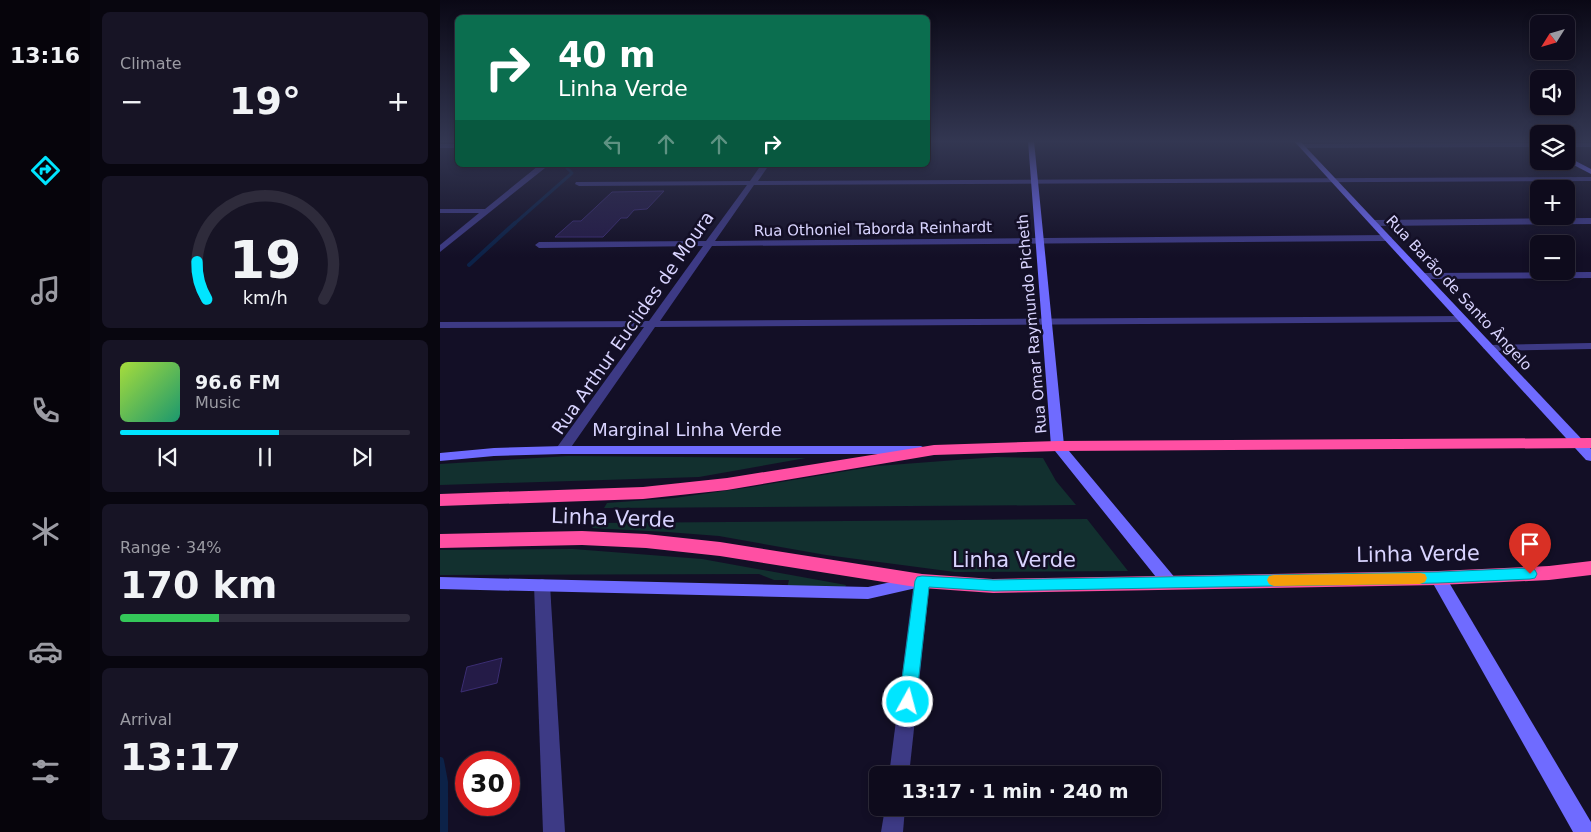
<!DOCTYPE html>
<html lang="en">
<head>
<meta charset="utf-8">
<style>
  :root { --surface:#0e0b1c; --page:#171425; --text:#f1f3f6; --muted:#9b9ba3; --line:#2e2b3b; --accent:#00e5ff }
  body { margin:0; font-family:"DejaVu Sans",sans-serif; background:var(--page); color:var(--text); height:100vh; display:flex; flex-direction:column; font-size:19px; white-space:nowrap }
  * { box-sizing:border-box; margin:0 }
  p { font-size:16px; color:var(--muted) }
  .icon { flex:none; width:28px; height:28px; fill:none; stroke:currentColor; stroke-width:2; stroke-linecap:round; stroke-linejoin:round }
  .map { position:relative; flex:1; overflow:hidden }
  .side { display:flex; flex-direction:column; gap:12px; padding:12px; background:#08060f; width:350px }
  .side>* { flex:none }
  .banner { position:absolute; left:15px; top:15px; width:475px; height:152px; border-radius:8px; box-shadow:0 2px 8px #0003,0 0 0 1px var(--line); background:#0b6e4f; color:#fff; overflow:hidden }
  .needle { width:32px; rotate:233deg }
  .fabs { position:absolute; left:1090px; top:15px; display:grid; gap:10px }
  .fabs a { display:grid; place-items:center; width:45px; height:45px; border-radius:8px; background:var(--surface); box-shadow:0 2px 8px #0003,0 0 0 1px var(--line); font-size:25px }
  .speed { position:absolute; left:15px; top:751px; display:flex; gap:10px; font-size:25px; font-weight:700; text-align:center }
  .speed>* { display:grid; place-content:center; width:65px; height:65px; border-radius:50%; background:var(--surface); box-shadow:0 2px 8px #0003,0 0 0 1px var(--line); line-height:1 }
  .speed .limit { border:8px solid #d22; background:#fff; color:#111 }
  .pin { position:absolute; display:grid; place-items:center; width:42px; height:42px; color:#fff; margin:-51px -21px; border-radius:50% 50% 50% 0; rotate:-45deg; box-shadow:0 0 5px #0007 }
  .pin .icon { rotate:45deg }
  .me { position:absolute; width:55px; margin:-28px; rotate:7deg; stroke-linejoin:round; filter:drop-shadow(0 0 4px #0008) }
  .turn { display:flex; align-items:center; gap:18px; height:105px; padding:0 20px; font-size:22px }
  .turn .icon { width:65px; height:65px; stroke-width:2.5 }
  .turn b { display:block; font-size:35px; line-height:42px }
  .lanes { display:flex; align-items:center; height:48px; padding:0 20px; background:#0003; justify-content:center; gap:25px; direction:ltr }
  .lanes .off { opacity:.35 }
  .big { font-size:38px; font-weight:700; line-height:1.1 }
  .side .widget { flex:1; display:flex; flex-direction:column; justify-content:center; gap:8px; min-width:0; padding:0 18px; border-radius:8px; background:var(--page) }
  .side .dial { align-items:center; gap:0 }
  .dial svg { height:130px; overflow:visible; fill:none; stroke:var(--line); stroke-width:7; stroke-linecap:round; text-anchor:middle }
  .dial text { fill:var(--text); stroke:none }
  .song { display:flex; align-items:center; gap:15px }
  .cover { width:60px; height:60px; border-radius:8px; background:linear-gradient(135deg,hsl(80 70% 55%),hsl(160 70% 35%)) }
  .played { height:5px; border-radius:2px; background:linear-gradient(90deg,var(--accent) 55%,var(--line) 55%) }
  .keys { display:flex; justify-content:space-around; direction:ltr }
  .heat { display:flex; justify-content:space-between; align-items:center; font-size:28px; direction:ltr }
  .charge { height:8px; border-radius:4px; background:linear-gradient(90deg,#34c759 34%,var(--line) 0) }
  .trip { position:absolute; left:429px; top:766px; width:292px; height:50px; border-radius:8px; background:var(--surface); box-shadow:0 2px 8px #0003,0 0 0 1px var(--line); font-weight:700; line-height:50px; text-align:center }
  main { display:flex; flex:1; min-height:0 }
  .tab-bar { display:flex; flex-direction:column; width:90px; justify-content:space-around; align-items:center; background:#06040b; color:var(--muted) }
  .tab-bar .icon { width:35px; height:35px }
  .tab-bar .selected { color:var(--accent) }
  .tab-bar b { font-size:22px; color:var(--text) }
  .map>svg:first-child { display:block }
</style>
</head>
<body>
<main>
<nav class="tab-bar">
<b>13:16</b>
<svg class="icon selected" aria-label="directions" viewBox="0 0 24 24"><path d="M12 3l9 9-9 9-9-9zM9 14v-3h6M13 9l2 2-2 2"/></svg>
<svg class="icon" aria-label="music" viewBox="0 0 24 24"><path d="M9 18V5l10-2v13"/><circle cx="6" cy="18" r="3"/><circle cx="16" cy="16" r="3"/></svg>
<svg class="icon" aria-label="phone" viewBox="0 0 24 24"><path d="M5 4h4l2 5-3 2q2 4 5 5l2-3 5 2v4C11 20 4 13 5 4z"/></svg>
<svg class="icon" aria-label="climate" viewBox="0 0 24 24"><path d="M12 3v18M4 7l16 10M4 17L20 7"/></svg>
<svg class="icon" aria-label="car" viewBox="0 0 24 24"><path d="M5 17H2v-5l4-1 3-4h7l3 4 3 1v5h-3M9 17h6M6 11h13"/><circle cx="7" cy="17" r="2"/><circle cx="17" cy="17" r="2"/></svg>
<svg class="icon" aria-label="filters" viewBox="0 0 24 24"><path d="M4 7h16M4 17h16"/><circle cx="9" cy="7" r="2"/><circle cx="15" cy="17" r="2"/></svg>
</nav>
<section class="side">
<div class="widget"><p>Climate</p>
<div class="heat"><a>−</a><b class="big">19°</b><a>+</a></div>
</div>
<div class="widget dial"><svg viewBox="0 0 100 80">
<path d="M14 69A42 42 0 1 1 86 69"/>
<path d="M14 69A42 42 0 0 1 8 46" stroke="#00e5ff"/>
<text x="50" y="56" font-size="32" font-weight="700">19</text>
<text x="50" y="72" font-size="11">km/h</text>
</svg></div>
<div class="widget">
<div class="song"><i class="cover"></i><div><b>96.6 FM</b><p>Music</p></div></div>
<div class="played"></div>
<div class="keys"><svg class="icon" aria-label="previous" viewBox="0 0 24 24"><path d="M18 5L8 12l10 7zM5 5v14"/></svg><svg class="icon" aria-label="pause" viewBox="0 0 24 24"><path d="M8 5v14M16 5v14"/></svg><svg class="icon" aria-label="next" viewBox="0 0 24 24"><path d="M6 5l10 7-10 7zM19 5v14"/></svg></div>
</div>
<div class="widget"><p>Range · 34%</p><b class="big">170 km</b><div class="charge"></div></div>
<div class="widget"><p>Arrival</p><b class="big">13:17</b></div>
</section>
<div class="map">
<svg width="1151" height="832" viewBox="0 0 1151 832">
  <rect width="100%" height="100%" fill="#130f26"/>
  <g fill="#12302f">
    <polygon points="128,456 366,458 259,477 0,485 0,464"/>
    <polygon points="556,457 603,458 616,481 636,505 164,508 167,503 234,498 312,487 437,466"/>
    <polygon points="647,519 688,571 515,572 386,555 279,536 227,532 152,528 156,523"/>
    <polygon points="133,549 262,559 406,585 405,588 347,588 349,580 334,580 319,574 0,575 0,550"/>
  </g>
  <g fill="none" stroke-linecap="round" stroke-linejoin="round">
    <polyline stroke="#0c2248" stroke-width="3" points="74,224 132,173 124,165"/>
    <polyline stroke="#0c2248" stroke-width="4" points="29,265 75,223"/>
    <polyline stroke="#0c2248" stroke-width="8" points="0,761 4,782 4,832"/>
  </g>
  <g fill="#241b47" stroke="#3b2d73">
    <polygon points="224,191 207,209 194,210 187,218 181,218 163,237 115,237 133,221 141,221 172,192"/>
    <polygon points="62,658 57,683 21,692 27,667"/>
  </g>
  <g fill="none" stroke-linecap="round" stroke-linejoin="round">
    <g fill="#3d3a85" fill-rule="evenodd">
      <polygon points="1099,143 1099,147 862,148 859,146 862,144"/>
      <rect x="1126" y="143" width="25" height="4"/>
      <rect x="0" y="144" width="18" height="4"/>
      <polygon points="321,165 329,165 318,181 1151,177 1151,181 314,185 275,241 948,235 952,238 948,241 272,246 220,321 1023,316 1028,319 1023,322 215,327 127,453 122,454 115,450 204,327 0,328 0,322 209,321 263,246 99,248 95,245 99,242 266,241 307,185 139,186 135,184 136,182 310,181"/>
      <polygon points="98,166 105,168 0,252 0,245 39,213 0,213 0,209 45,209"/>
      <polygon points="1151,218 1151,224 934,226 930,223 934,220"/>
      <polygon points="1151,272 1151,278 983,279 978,276 983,273"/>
      <polygon points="1151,343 1151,349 1049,351 1043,348 1049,345"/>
      <polygon points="482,575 488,577 490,581 469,775 449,775 474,581 476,577"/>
      <polygon points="102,579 108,581 110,585 125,832 103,832 94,585 96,581"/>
      <polygon points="445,808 465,808 463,832 441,832"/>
    </g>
    <g fill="#6f6bff" fill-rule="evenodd">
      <polygon points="588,141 594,141 624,445 736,579 738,583 736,587 730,589 724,587 611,446"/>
      <polygon points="854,141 860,141 1151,449 1151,461 1146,460"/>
      <polygon points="1095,141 1099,141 1099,143 1096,142"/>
      <polygon points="1126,156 1151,169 1151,174 1126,161"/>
      <polygon points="122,446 481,446 488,450 481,454 122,454 54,456 0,461 0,453 54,448"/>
      <polygon points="998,572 1004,574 1151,822 1151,832 1133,832 990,578 992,574"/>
      <polygon points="479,576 485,578 487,582 485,586 428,599 0,589 0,577 428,587"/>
    </g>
    <g fill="#ff4fa3" fill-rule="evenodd">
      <polygon points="1151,438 1151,448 618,451 494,455 287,490 203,499 0,506 0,494 203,487 287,478 494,445 618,441"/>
      <polygon points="142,531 206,534 280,542 482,574 553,579 998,571 1109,566 1151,561 1151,575 1109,580 998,585 553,593 482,588 280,556 206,548 142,545 0,548 0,534"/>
    </g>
  </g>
  <linearGradient id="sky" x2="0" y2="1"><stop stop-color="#0a0815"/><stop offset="0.55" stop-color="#333752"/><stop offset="1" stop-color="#333752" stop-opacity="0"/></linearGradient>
  <rect width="1151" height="257" fill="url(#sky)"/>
  <polygon fill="#00e5ff" stroke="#0095a6" points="1090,568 1095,570 1097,574 1095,578 1090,579 998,583 554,591 489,587 476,702 474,707 468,709 462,707 459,702 475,581 477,577 482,576 554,580 998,572"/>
  <polygon fill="#f59e0b" points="980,573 985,574 987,578 985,582 980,584 834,586 829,584 827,580 829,576 834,575"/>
  <g text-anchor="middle" stroke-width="5" stroke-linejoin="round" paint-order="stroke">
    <g font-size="15" fill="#d9d4ff" stroke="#130f26">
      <text transform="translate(433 229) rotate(-1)" y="5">Rua Othoniel Taborda Reinhardt</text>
      <text transform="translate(1019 293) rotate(47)" y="5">Rua Barão de Santo Ângelo</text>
      <text transform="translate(592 324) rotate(-95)" y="5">Rua Omar Raymundo Picheth</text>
    </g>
    <g font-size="18" fill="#d9d4ff" stroke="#130f26">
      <text transform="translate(193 323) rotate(-55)" y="6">Rua Arthur Euclides de Moura</text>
      <text x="247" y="436">Marginal Linha Verde</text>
    </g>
    <g font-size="21" fill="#d9d4ff" stroke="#130f26">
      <text transform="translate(173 518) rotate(2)" y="7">Linha Verde</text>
      <text transform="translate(978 554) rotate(-1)" y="7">Linha Verde</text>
      <text x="574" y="567">Linha Verde</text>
    </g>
  </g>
</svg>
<div class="fabs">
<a><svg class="needle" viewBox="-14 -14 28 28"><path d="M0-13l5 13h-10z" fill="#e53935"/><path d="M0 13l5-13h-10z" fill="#9b9ba3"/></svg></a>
<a><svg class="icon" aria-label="sound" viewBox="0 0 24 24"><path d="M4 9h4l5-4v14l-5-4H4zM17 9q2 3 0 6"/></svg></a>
<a><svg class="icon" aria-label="layers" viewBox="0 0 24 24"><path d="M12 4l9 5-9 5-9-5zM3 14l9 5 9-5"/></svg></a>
<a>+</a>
<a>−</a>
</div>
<div class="speed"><div class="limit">30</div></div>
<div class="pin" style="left:1090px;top:574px;background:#d93025"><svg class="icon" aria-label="arrive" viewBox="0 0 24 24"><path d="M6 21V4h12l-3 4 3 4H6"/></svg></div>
<svg class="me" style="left:468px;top:702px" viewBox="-20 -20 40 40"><circle r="17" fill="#00e5ff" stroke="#fff" stroke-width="3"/><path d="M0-11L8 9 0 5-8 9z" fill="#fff"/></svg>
<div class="trip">13:17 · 1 min · 240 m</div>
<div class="banner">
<div class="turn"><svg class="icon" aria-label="right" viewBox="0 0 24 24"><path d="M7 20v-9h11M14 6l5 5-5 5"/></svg><div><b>40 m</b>Linha Verde</div></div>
<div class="lanes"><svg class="icon off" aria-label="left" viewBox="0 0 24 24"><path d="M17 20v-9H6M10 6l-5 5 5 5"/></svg><svg class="icon off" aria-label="ahead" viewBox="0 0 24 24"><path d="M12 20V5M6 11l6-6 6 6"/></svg><svg class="icon off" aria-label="ahead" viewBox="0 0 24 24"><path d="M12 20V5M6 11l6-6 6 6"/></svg><svg class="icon" aria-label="right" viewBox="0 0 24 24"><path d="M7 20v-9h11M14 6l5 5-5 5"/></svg></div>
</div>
</div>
</main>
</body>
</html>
